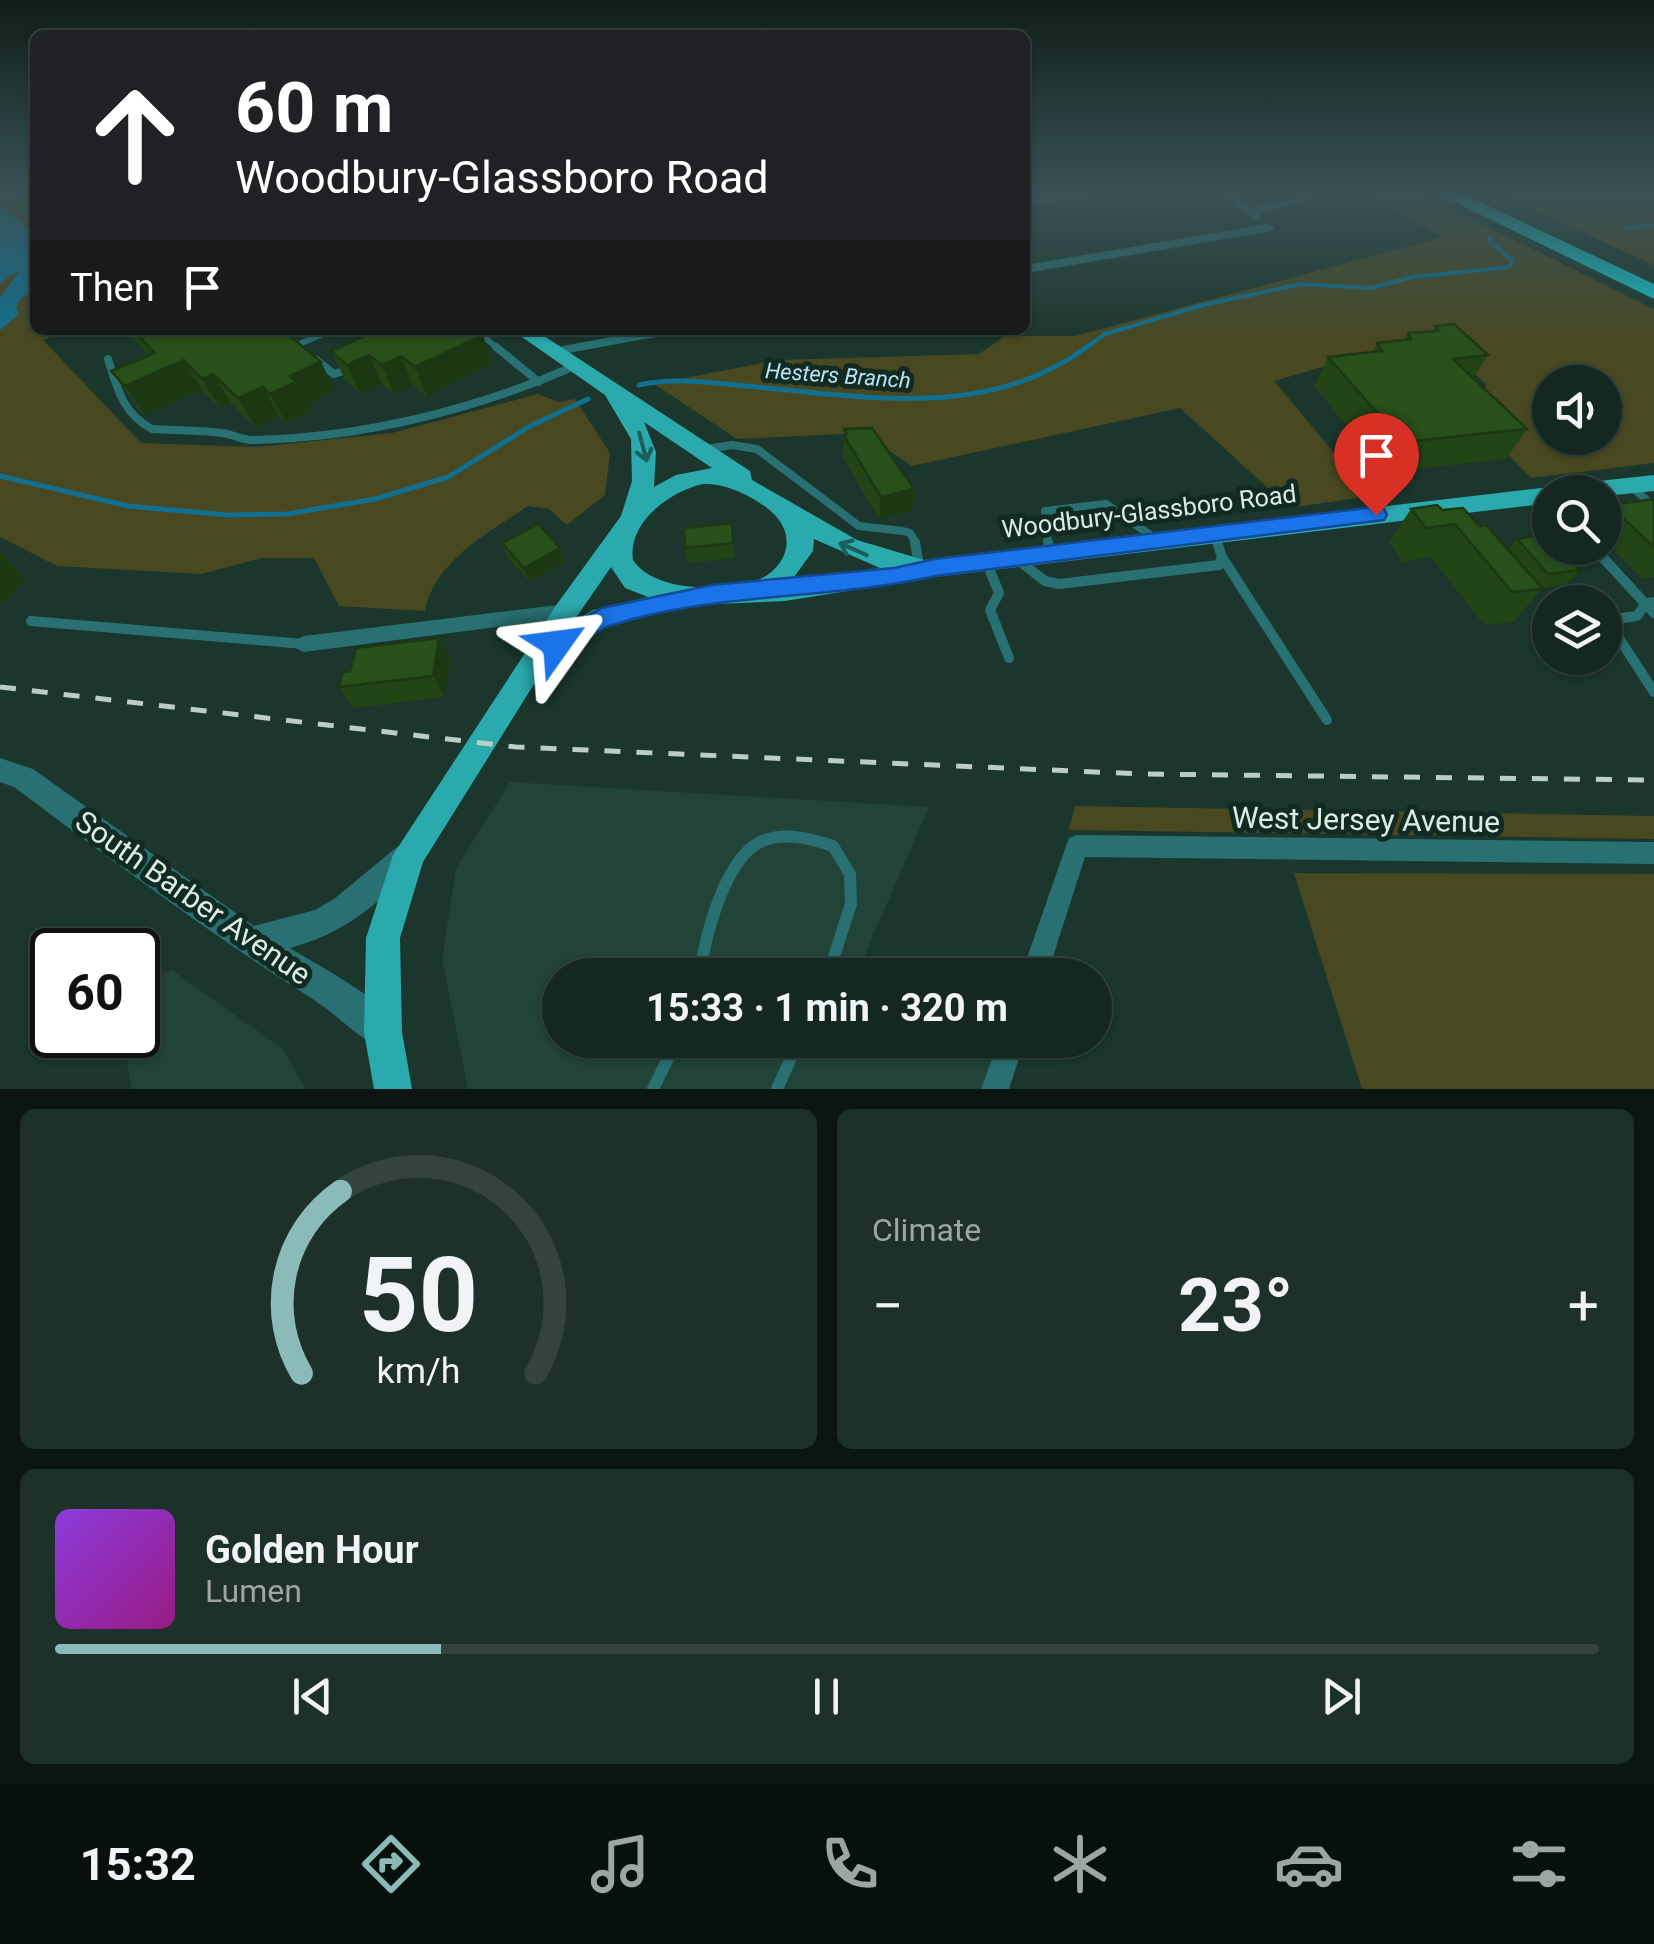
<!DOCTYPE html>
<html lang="en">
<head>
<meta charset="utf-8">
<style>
  :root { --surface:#142821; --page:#1d302a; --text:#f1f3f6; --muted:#9da6a5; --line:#33443f; --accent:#8bbbb9 }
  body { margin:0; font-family:Roboto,sans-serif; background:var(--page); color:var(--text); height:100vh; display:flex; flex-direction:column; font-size:38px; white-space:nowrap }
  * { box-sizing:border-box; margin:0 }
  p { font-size:32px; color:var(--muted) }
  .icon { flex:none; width:55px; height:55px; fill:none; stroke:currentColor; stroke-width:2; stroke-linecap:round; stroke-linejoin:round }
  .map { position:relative; height:1089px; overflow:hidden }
  .sheet { display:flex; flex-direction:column; gap:20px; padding:20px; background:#0b1612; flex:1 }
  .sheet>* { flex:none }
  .guide { position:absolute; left:30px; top:30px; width:1000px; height:305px; border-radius:15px; box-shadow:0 2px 8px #0004,0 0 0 2px var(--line); background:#202124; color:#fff; overflow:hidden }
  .fabs { position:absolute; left:1532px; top:365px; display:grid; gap:20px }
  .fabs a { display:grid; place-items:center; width:90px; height:90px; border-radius:50%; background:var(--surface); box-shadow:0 2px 8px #0004,0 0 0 2px var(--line); font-size:50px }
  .speed { position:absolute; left:30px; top:928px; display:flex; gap:20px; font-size:50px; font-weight:700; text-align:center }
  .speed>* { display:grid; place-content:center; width:130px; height:130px; border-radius:50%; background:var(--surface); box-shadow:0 2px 8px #0004,0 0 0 2px var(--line); line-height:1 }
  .speed .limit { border:5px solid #111; border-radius:15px; background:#fff; color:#111 }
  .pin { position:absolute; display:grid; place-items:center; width:85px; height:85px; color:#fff; margin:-102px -42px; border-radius:50% 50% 50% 0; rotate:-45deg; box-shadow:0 0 10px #0007 }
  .pin .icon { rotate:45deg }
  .me { position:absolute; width:110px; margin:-55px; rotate:59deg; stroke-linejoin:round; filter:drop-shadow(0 0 8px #0008) }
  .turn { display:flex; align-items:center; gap:35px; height:210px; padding:0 40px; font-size:45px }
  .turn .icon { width:130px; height:130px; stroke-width:2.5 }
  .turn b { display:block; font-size:70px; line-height:85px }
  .then { display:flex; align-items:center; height:95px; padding:0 40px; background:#0003; gap:20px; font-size:38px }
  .big { font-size:75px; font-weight:700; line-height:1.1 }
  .sheet .card { flex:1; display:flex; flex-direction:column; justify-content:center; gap:15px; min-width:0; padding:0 35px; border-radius:15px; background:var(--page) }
  .sheet .dial { align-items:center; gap:0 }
  .dial svg { height:260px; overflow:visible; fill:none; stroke:var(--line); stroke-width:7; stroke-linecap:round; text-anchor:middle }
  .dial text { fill:var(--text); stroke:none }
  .song { display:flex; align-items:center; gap:30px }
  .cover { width:120px; height:120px; border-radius:15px; background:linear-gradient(135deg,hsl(270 70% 55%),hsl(310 70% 35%)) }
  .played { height:10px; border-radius:5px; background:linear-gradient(90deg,var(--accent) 25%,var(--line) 25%) }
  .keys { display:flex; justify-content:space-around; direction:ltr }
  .heat { display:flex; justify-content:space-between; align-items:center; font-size:55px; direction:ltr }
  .sheet .tiles { flex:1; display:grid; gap:20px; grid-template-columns:1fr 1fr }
  .card:last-child { grid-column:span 2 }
  .trip { position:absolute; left:542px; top:958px; width:570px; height:100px; border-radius:50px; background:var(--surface); box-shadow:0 2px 8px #0004,0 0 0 2px var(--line); font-weight:700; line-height:100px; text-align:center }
  .tab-bar { display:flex; height:160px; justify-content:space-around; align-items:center; background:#08100d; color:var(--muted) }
  .tab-bar .icon { width:70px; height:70px }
  .tab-bar .active { color:var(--accent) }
  .tab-bar b { font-size:45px; color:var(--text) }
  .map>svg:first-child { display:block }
</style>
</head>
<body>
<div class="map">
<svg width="1654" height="1089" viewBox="0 0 1654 1089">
  <rect width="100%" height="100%" fill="#1b362c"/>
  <g fill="#214338">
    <polygon points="510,782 929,807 856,975 560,975 560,1040 970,1040 1010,1058 1000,1089 468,1089 442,959 456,868"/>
    <polygon points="172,970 283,1049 306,1089 132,1089 122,1035 138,1035 138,983"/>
  </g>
  <g fill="#484821" fill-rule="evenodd">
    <path d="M0,192h35v138h34l-26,10 98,103 116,4 135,-14 146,-39 20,8 17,-3 35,54 -5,42 -38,30 -18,-16 -21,-3c-39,26 -94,55 -103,105l-86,-5 -25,-48h-52l-60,16 -145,-8 -57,-29z"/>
    <path d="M1361,192h55l238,117v154l-123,15 -54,-55 9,-39 -53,-49 -159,46 96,115 -80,12 -110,-100 -268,58 -49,-33 -126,6 -83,-55 124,-24 201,-6 26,-18h70l368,-99zM1550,382h55v56h-55z"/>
    <polygon points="1495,192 1654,192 1654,265"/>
    <polygon points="1075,806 1654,816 1654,839 1069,830"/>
    <polygon points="1294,873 1654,874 1654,1089 1362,1089"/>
  </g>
  <polygon fill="#117090" points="0,204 35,235 35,289 21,298 16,308 19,314 0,330 0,298 21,269 0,283"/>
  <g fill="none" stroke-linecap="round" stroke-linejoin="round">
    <g stroke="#117090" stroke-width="4">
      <polyline points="1627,228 1654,225"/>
      <polyline points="1084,349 1105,334 1203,305 1301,284 1371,288 1413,277 1510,267 1512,260 1488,240 1491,237"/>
    </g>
    <g stroke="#117090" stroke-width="5">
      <path d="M639,385c35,-8 72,-2 107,1 118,10 239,36 341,-39"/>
      <polyline points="0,476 128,506 228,515 287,514 375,499 448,477 530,426 588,399"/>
    </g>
    <g stroke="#297072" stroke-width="6">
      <polyline points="475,330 499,349"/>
      <polyline points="299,344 333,330"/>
    </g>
    <g stroke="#297072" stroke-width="8">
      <polyline points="496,347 539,382"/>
      <path d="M108,359c9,29 15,55 44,70 23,1 47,1 70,4 10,1 19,7 30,7 110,-2 222,-30 323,-74"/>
      <polyline points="316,360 334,374 350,369"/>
      <polyline points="706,449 732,445 757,449 859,526 903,531 910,533 916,544"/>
      <polyline points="1630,485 1654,507"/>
      <polyline points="1214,533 1218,544"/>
      <polyline points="1048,544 1045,511 1106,504 1156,539"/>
    </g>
    <g stroke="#297072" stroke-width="10">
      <polyline points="915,542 919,566"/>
      <polyline points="1048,542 1050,554"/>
      <polyline points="1594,548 1654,613"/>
      <polyline points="1222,557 1327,720"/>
      <polyline points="1018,560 1045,581 1059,584 1219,565 1222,557 1217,542"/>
      <polyline points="986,561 999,593 990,610 1009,658"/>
      <polyline points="1654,602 1646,603 1637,616 1607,620 1654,692"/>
      <polyline points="31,621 304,644"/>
    </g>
    <g stroke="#297072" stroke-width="12">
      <path d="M700,975c4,-37 26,-122 65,-135 22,-8 47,-1 68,6l17,28 1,30 -23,71"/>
      <polyline points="653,1089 677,1040"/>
      <polyline points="777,1089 799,1040"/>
    </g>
    <g fill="#297072" fill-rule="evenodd">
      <polygon points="1077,192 1103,192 1097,195 1025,206 1025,200"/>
      <polygon points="1218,192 1230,192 1249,207 1306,197 1312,200 1257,213 1262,218 1256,222"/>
      <polygon points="1268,224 1274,228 1272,231 1025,273 1025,265"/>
      <polygon points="649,330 679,330 672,334 552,356 545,352 552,348"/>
      <polygon points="566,604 573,606 575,611 573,616 566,618 304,652 297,649 294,644 297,639 304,636"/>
      <polygon points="1077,835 1654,842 1654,864 1085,857 1047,975 1021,975 1066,846 1069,838"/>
      <polygon points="999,1040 1025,1040 1009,1089 981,1089"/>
    </g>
    <path fill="#297072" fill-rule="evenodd" d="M0,758l33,11 221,157 61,-16 19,-11 64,-53 10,-4 10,4 5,10 -5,10c-43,38 -71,67 -128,82 30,19 96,51 110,84l-5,12 -12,5c-26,-11 -45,-34 -69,-49 -104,-66 -201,-139 -300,-213l-14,-5z"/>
    <path fill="#2baaae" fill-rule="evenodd" d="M512,330h23l215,141 2,9 105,60 67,20 626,-73 10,4 11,-7 83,-9v16l-49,5v-4h-55v11l-615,74 -150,24 -92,4 -84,21 -63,39 -123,197 -23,76 2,94 10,57h-38l-10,-57 2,-94 27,-83 164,-251 64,-88 11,-35 -1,-42 -26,-44zM644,422l68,46 -36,7 -22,12 2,-35zM703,484c22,-1 47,11 64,24 38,29 16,70 -25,77 -33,5 -89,5 -109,-25 -6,-37 37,-69 70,-76zM814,539l66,29 -89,13 22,-30zM611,567l14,21 23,9 -55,13 -20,12z"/>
    <polygon fill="#13c2c7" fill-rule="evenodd" points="1434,192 1459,192 1654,284 1654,299"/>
    <polyline stroke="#bbcdc5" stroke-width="5" stroke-dasharray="16 16" stroke-linecap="butt" points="0,687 516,747 1143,774 1654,780"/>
  </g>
  <g fill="#224516">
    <polygon points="1435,326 1488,355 1473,378 1527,429 1506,459 1385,472 1314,386 1328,357 1373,352 1377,343 1405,340 1408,333 1432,332"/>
    <polygon points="128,330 283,330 321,362 335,391 308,404 311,411 286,423 279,417 256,428 231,403 220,408 202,390 145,415 140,411 111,371 148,356 139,346"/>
    <polygon points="483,335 492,364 427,397 413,385 394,394 382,384 361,394 345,380 331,351"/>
    <polygon points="844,429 912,511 879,519 843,458"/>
    <polygon points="1654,499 1654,577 1642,578 1605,542 1605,510 1609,505"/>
    <polygon points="1411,509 1442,510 1479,526 1508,549 1517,539 1580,570 1567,585 1542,588 1514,622 1484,625 1431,557 1403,562 1389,542"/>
    <polygon points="732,523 735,558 687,563 685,548"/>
    <polygon points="502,543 560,548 565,563 530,582 508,558"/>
    <polygon points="439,638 450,659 444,697 353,708 339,687 350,671"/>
  </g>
  <g fill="#1c3812">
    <polygon points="483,335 492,364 427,397 415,367"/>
    <polygon points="369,355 382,384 361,394 347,365"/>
    <polygon points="401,356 413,385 394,394 382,365"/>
    <polygon points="184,360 202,390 145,415 125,386"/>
    <polygon points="321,362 335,391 308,404 311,411 286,423 270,394 290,376"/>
    <polygon points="213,374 231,403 220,408 202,379"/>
    <polygon points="263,387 279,417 256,428 238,398"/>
    <polygon points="914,489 912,511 879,519 881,497"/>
    <polygon points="560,548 565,563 530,582 524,568"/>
    <polygon points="0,552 27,580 0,607"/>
    <polygon points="439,638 450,659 444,697 433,676"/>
  </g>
  <g fill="#28501a" stroke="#1c3812" stroke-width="2.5">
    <polygon points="1454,324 1488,355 1453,359 1527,429 1403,442 1328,357 1382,351 1377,343 1411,339 1408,333 1439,331 1435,326"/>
    <polygon points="133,330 283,330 321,362 290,376 296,382 270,394 263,387 238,398 213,374 202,379 184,360 125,386 111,371 155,353"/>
    <polygon points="378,330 476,330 483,335 415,367 401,356 382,365 369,355 347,365 331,351"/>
    <polygon points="872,428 914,489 881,497 844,436 847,434 844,429"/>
    <polygon points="1654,499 1654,547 1609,505"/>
    <polygon points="1437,505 1442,510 1463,508 1479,526 1486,525 1543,589 1512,592 1455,524 1426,528 1411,509"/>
    <polygon points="732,523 733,543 685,548 684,528"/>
    <polygon points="538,524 560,548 524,568 502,543"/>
    <polygon points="1546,534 1550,538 1550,548 1559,548 1580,570 1548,574 1517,539"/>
    <polygon points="439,638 433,676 339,687 342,672 350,671 356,648"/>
  </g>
  <defs><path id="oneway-shaft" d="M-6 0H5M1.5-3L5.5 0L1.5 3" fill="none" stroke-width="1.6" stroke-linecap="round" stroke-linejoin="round" transform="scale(2.5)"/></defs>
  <g stroke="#1b5e5a">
    <use href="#oneway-shaft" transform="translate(643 447) rotate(75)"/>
    <use href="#oneway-shaft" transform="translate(853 549) rotate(-156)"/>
  </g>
  <linearGradient id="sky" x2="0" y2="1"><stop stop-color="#0f1e18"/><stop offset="0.56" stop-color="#395256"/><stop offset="1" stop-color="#395256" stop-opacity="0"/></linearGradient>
  <rect width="1654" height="344" fill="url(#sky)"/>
  <path fill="#1a73e8" stroke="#114b97" stroke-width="2.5" d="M1376,507l8,2 3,6 -3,5 -449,56c-106,24 -218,16 -323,49 -20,6 -35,23 -55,29l-9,-3 -4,-7 4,-7 54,-29 110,-23 182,-17 41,-9z"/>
  <g text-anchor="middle" stroke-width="10" stroke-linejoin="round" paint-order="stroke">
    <g font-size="22" font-style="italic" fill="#bae2f5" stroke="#112b22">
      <text transform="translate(838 375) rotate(4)" y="8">Hesters Branch</text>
    </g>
    <g font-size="25" fill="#dcece5" stroke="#112b22">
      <text transform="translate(1149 511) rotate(-7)" y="9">Woodbury-Glassboro Road</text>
    </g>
    <g font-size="30" fill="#dcece5" stroke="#112b22">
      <text transform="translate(1366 820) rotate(1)" y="10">West Jersey Avenue</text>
      <text transform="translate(193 898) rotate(35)" y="10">South Barber Avenue</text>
    </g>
  </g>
</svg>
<div class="fabs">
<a><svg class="icon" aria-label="sound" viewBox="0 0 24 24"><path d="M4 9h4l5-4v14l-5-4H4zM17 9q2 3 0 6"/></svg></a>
<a><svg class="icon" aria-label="search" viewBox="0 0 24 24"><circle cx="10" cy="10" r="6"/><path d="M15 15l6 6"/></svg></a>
<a><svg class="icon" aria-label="layers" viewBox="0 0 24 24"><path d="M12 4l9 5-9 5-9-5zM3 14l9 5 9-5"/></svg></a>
</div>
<div class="speed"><div class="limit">60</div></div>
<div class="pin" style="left:1376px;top:515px;background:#d93025"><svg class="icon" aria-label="arrive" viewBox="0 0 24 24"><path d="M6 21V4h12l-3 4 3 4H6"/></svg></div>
<svg class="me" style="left:557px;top:644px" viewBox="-20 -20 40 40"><path d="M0-17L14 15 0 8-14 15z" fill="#1a73e8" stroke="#fff" stroke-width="4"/></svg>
<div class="trip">15:33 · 1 min · 320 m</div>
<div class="guide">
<div class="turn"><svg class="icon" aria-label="ahead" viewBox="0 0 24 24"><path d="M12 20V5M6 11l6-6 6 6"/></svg><div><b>60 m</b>Woodbury-Glassboro Road</div></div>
<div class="then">Then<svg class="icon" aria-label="arrive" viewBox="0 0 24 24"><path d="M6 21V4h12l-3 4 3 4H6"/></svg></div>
</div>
</div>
<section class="sheet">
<div class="tiles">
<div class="card dial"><svg viewBox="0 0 100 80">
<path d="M14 69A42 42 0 1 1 86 69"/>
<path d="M14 69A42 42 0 0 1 26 13" stroke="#8bbbb9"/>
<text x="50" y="56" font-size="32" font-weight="700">50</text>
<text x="50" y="72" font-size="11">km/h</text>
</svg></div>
<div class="card"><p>Climate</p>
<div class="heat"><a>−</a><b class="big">23°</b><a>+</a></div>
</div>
<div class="card">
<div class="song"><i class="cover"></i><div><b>Golden Hour</b><p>Lumen</p></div></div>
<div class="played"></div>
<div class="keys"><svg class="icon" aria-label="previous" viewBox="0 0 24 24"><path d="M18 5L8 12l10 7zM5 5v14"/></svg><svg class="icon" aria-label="pause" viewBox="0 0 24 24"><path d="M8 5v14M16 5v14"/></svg><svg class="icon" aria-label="next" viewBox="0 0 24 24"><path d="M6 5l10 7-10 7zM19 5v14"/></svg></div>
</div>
</div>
</section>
<nav class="tab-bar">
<b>15:32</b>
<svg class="icon active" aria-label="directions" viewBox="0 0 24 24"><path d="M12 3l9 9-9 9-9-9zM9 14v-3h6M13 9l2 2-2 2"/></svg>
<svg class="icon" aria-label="music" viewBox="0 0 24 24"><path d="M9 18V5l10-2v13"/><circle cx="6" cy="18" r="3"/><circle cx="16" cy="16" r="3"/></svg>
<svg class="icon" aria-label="phone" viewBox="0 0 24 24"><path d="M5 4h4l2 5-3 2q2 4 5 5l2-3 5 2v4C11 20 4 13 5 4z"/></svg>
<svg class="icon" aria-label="climate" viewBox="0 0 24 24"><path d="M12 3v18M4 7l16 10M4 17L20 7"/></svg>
<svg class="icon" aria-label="car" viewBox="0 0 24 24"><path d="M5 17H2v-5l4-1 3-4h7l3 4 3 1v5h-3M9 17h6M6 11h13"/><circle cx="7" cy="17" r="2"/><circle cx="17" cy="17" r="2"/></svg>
<svg class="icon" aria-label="filters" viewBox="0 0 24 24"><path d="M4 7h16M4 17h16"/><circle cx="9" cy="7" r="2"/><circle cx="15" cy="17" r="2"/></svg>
</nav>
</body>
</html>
